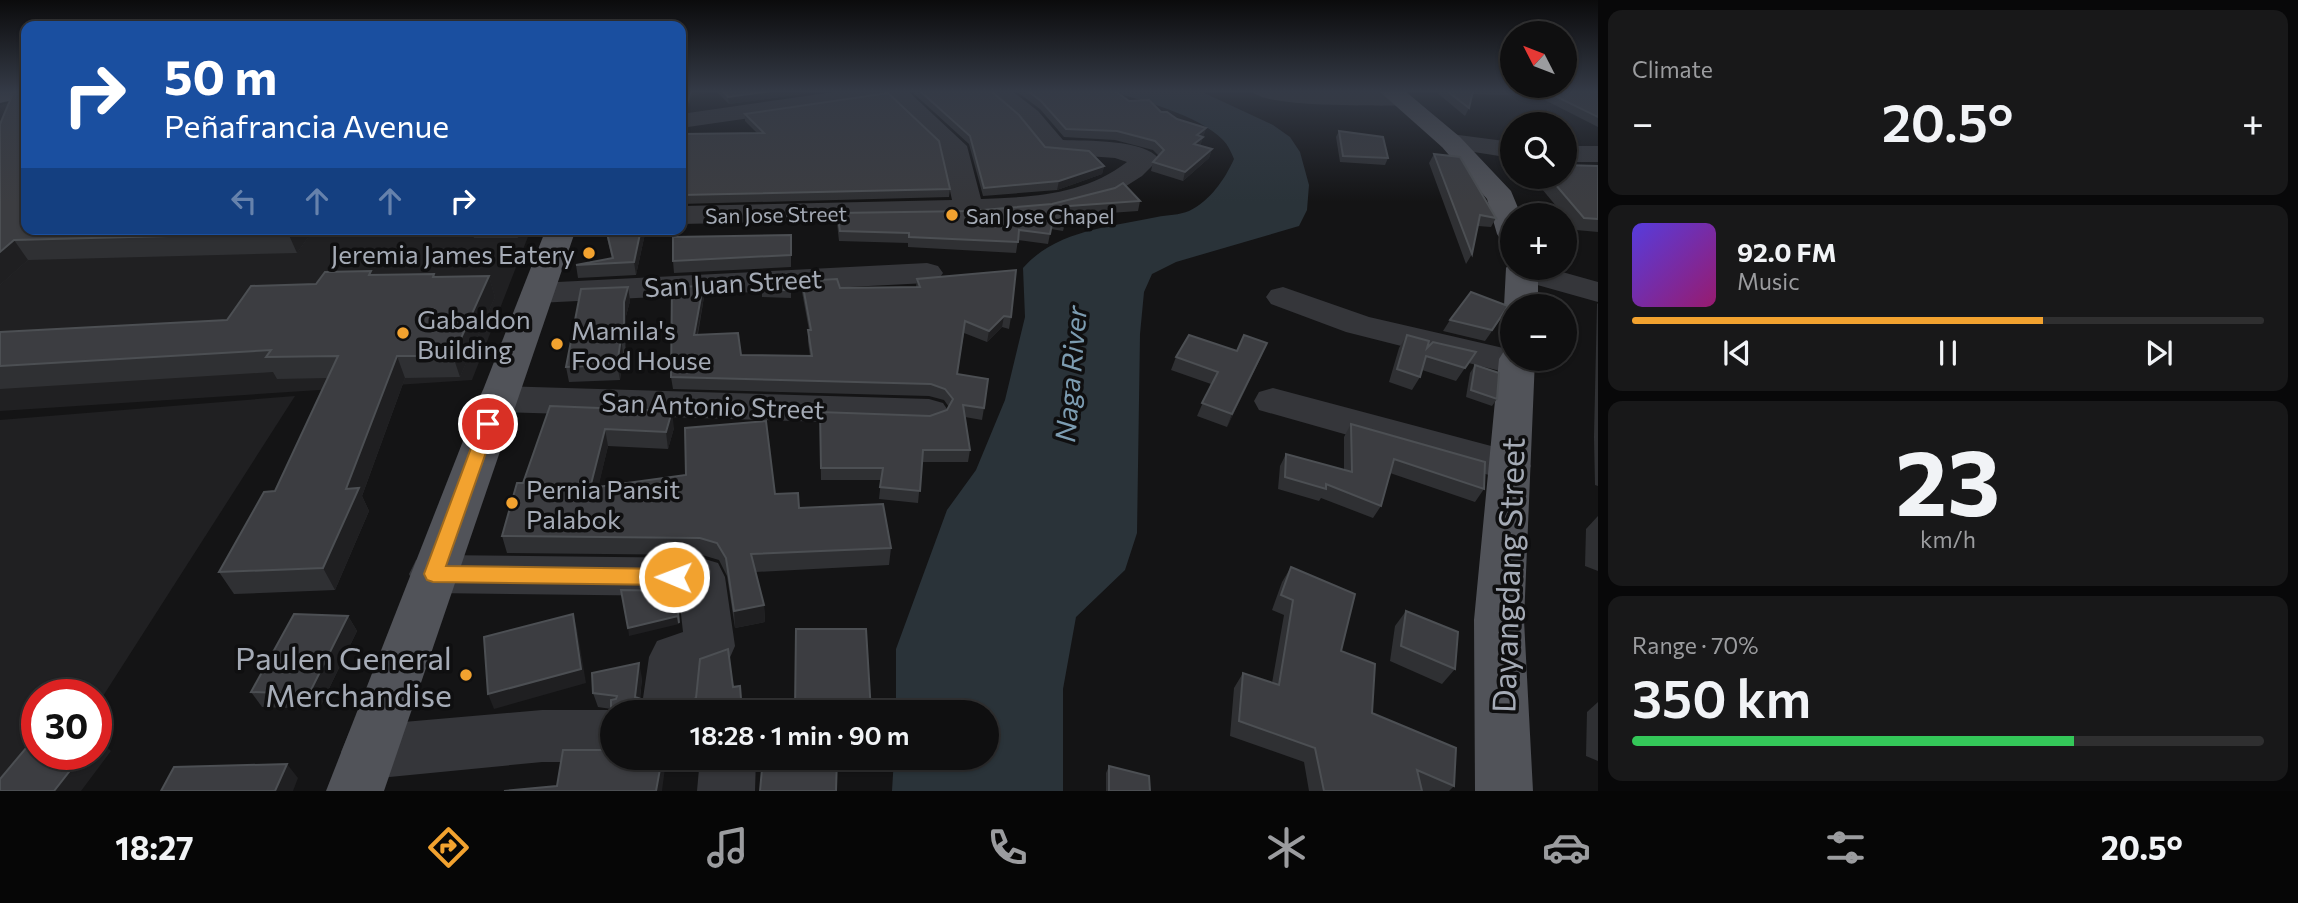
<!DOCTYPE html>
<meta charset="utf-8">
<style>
:root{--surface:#0f0f10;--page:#181819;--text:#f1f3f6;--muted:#9b9c9f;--line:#2f2f30;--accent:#f2a22f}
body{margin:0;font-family:Commissioner,sans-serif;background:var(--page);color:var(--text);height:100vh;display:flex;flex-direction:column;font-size:26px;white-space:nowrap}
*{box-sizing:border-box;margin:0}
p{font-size:23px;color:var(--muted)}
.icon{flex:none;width:38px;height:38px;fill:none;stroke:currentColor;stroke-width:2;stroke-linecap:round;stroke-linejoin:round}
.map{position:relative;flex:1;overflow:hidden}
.sheet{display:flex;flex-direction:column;gap:10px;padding:10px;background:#080809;width:700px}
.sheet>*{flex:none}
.banner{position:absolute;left:21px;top:21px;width:665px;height:214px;border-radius:14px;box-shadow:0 2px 5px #0004,0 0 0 2px var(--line);background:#1a4fa0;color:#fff;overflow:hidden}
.needle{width:46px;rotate:312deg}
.tools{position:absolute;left:1500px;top:21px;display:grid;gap:14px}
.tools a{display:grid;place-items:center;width:77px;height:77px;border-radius:50%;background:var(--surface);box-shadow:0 2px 5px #0004,0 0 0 2px var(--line);font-size:35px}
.speed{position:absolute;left:21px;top:679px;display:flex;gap:14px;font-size:35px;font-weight:700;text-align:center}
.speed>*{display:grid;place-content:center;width:91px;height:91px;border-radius:50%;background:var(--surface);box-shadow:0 2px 5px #0004,0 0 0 2px var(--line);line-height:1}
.speed .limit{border:10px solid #d22;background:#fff;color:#111}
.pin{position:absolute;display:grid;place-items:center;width:60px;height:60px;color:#fff;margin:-30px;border:4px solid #fff;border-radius:50%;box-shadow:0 2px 7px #0007}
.me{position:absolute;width:77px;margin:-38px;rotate:271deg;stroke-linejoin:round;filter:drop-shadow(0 0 5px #0008)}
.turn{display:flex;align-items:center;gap:24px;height:147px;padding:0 28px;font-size:32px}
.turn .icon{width:91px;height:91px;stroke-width:2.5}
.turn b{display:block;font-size:49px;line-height:60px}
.lanes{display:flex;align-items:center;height:66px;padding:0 28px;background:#0003;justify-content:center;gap:35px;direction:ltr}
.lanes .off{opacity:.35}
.big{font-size:52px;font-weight:600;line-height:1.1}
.sheet .tile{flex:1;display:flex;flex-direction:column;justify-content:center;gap:10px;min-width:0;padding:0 24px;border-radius:14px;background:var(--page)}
.sheet .dial{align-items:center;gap:0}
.dial b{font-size:91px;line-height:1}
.song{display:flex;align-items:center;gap:21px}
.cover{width:84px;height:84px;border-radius:10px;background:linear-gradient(135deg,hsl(250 70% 55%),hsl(320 70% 35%))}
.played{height:7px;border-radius:4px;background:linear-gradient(90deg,var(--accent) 65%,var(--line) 65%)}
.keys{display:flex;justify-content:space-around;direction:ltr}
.heat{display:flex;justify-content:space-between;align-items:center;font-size:38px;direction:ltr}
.charge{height:10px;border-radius:5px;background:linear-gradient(90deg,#34c759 70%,var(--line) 0)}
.trip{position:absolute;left:600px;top:700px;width:399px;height:70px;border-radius:35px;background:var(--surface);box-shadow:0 2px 5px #0004,0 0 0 2px var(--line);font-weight:600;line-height:70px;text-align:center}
.dock{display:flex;height:112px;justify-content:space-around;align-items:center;background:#060606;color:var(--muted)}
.dock .icon{width:49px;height:49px}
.dock .selected{color:var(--accent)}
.dock b{font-size:32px;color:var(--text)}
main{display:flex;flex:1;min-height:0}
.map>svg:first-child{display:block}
.built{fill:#202022}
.water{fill:#2a3339}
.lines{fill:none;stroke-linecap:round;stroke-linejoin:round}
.minor{fill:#35363a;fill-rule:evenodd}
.major{fill:#515359;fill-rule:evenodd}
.wall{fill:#2f3033}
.shaded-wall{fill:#1f1f21}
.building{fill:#3c3d41;stroke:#4c4f53;stroke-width:2}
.route{fill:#f2a22f;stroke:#9d691f;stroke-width:2}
.poi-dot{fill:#f2a22f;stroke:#0f0f10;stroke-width:2.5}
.labels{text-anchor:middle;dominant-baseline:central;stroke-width:7;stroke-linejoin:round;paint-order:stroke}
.far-street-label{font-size:21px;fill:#a5abb6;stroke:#0f0f10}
.far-poi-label{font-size:21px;fill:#a5abb6;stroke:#0f0f10;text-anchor:start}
.poi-label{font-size:26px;fill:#a5abb6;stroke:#0f0f10;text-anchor:start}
.street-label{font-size:26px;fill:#a5abb6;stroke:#0f0f10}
.water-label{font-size:28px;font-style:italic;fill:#7c9cb1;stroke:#0f0f10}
.near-street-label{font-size:32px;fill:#a5abb6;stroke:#0f0f10}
.near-poi-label{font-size:32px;fill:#a5abb6;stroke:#0f0f10;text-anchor:end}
</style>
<main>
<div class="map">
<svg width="1598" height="791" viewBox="0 0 1598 791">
<rect width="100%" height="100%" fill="#141415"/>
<g class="built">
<polygon points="19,101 26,229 531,229 472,380 0,411 0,105"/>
<polygon points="295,396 96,707 96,695 37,695 37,754 0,791 0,420"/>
</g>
<path class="water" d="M1108 91H1200L1273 125 1290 137 1300 152 1309 185 1307 210 1299 226 1176 262 1152 274 1144 292 1140 334 1137 533 1125 570 1076 617 1063 689V791H892L894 758H987V712H896V649L947 510 976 470 1005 400 1025 317 1023 268C1056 230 1111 227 1157 217 1167 215 1180 215 1189 211 1210 201 1225 179 1234 159 1231 152 1228 145 1223 140 1200 116 1140 99 1108 91Z"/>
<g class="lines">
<g class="minor">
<path d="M841 91H908L967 146 981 199C1033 197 1084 195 1127 162L1115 158 1046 153 1020 121 985 91H1012L1038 111 1063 140C1086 141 1145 139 1159 159L1142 176 1112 195 1050 211 969 218 681 224V206L952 200 941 148 888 98 681 128V114Z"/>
<path d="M1252 91 1400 92 1408 94 1412 99 1408 104 1400 106C1375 105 1264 108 1252 91Z"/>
<polygon points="1451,134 1512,142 1512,158 1442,147 1438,142 1442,137"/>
<rect x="1564" y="146" width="34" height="16"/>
<polygon points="927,263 938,266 943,273 938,280 927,283 538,303 526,300 521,293 526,286 538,283"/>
<polygon points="1512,264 1512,268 1548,268 1598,282 1598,302 1512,278 1507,271"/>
<polygon points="1283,287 1369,317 1512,350 1512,359 1532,359 1534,363 1529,371 1516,375 1346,332 1271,304 1266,297 1271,290"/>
<polygon points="497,386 929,399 943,403 949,412 943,421 929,425 497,412 483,408 478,399 483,390"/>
<polygon points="1273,388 1525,455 1531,466 1525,477 1510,481 1259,410 1254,401 1259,392"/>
<polygon points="433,555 701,558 718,563 725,577 735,646 728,662 699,672 695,712 641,712 649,657 657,641 683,632 679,596 433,593 416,588 409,574 416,560"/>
<polygon points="542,710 612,710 618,712 612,712 612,758 623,758 612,762 542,762 369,779 349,771 341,752 349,733 369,725"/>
<polygon points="700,758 756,758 755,791 697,791"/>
</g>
<g class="major">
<polygon points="0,91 26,91 26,97 0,103"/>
<polygon points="1379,91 1405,91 1460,137 1511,191 1521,215 1512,215 1512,243 1501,240 1497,234 1487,199 1442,147"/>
<polygon points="546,229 576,229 384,791 326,791"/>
<polygon points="1511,261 1512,268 1538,268 1538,306 1512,306 1512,314 1504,306 1506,268"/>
<polygon points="1512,349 1512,359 1535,359 1524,620 1533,791 1475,791 1474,620 1499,359 1504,351"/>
</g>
</g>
<g class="wall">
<polygon points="681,91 823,91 729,104 717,92 692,95 687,110"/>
<polygon points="911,91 991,91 1045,147 1104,166 1102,174 1057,190 983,196 969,144"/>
<polygon points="1016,91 1115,91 1129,101 1177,119 1206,128 1200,146 1212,149 1209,158 1183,181 1151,171 1153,162 1159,156 1153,150 1115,140 1064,137 1040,109"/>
<polygon points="1435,91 1598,91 1598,127 1537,96 1472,94 1469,108 1465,116"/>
<polygon points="745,114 950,189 949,197 681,204 681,134 757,133 745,121"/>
<polygon points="0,124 26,229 314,229 297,253 28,260 0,285"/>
<polygon points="1339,131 1388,158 1385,165 1340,162 1336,137"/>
<polygon points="1434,154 1496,218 1491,227 1478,226 1472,254 1466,264 1429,163"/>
<polygon points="1598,166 1598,232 1576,230 1532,177 1564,177"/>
<polygon points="1140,201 1138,211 1067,216 1063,231 1051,229 1048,244 1018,240 1016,253 908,247 908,243 839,241 837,223 837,213 971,211"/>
<polygon points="471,229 522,229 518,238 474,238"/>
<polygon points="605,229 646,229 636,275 578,278 576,265 612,259"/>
<polygon points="791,235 791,267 674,273 673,261"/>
<polygon points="434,274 435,277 489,276 495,297 460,377 405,378 362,496 369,511 335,590 234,594 219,572 275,491 328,378 277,379 273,372 0,389 0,332 227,320 316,284 373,275"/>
<polygon points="917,279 1011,317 1009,329 1002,327 987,342 964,333 957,374 984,408 982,420 965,417 970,450 968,462 922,462 918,503 879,499 881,480 821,480 820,424 930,416 947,410 949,407 944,400 929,396 673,389 671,377 703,286 704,297 698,334 741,355 810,356 808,342 808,330 809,330 802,292 802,281 840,288 916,287"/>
<polygon points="791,285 791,298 762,297 762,287"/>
<polygon points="628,287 630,301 626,316 626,353 623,353 620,380 569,382 566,367"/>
<polygon points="1598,303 1598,486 1595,485 1594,437 1597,304"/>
<polygon points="1502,317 1485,341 1443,331 1450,320"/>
<polygon points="1407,335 1427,348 1476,352 1456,381 1422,370 1420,377 1412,390 1389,382 1399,348"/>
<polygon points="1237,351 1262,355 1227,427 1197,416 1211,384 1171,370 1176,357"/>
<polygon points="1475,365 1497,399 1492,406 1466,397 1470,373"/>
<polygon points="550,406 674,428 668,449 608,446 598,487 775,494 799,508 891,548 889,565 755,572 764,605 765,622 735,628 727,576 719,560 702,555 507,553 502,536 523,483"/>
<polygon points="1351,424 1484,489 1475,502 1390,473 1381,506 1373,518 1321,498 1319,501 1278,489 1280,466 1286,454 1344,470 1344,437"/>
<polygon points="1598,516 1598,571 1585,566 1586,529"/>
<polygon points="1291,567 1341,651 1372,713 1454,786 1449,791 1309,791 1304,762 1230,736 1234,688 1243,673 1272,683 1284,615 1272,610 1282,582"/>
<polygon points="1406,611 1455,669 1442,684 1390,661 1395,626"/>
<polygon points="348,616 357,631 319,709 262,707 251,692"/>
<polygon points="642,678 640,699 644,700 647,712 612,712 612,717 611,709 598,707 593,693"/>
<polygon points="1598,702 1598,761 1586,756 1587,712"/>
<polygon points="1109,766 1150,791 1106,791 1106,773"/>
</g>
<g class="shaded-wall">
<polygon points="691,91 717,91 717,92 692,95 687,110 681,113 681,105"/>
<polygon points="771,91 823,91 729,104 728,97"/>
<polygon points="1206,128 1200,146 1194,144 1197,135"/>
<polygon points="1212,149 1209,158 1183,181 1185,172"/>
<polygon points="1104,166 1102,174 1057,190 1059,181"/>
<polygon points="291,229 314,229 297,253 288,233"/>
<polygon points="516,229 522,229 518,238"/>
<polygon points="641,229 646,229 636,275 634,262"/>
<polygon points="14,240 28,260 0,285 0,252"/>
<polygon points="489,276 495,297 460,377 453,356"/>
<polygon points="703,286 704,297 695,346 694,335"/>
<polygon points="628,287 630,301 626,316 626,353 624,338 624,302"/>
<polygon points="1004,316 1002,327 987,342 989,331"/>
<polygon points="621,338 623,353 620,380 617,365"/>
<polygon points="1267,343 1262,355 1227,427 1232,414"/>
<polygon points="397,356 405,378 362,496 369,511 335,590 323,568 346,489"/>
<polygon points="672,411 674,428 668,449 666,432"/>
<polygon points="605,429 608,446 594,506 590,488"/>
<polygon points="764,605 765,622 735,628 734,611"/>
<polygon points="573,614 577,629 586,683 494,709 488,694"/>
<polygon points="348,616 357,631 319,709 309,694"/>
<polygon points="678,616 679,624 629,636 628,628"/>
<polygon points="639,663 642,678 639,705 644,700 647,712 612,712 612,717 611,711 635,697"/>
<polygon points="96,737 111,751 81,791 54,791 83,754 96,754"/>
<polygon points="662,758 666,758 666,760 662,791 656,791"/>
<polygon points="287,764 298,778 293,791 275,791"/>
</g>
<g class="building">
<polygon points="14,91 26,91 26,229 291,229 288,233 14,240 0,252 0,124"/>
<polygon points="681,91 691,91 687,103 681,105"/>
<polygon points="723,91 771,91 728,97"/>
<polygon points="920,91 991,91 1019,115 1045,147 1089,151 1104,166 1059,181 984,188 970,136"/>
<polygon points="1028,91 1115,91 1129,101 1149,100 1161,112 1167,112 1177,119 1206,128 1197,135 1203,137 1194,144 1212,149 1185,172 1153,162 1164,150 1155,141 1117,131 1066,129 1041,101"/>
<polygon points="1447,91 1473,91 1469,108"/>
<polygon points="1545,91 1598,91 1598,117"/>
<polygon points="888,93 939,141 950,189 681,195 681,134 764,133 745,114"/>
<polygon points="1339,131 1383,137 1388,158 1343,156"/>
<polygon points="1434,154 1460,157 1496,218 1480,215 1472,254"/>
<polygon points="1564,165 1598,166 1598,219 1584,218 1549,177 1564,177"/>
<polygon points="1123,183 1140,201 1069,206 1065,221 1053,219 1050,234 1019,230 1018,242 909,237 909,233 840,231 837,213 971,211 1052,204 1115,188"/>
<polygon points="606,229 641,229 634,262 576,265 613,258"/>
<polygon points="791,235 791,255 673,261 673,237"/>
<polygon points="1016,270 1011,317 1004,316 989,331 965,321 957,374 988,379 984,408 963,405 970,450 923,450 920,491 880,487 883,468 821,468 820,412 930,416 947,410 953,399 945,389 931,384 671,377 672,287 703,286 694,335 738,333 741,355 812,356 808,330 811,330 802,281 837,279 840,288 920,287 917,279"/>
<polygon points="371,271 369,275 434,274 433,277 489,276 453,356 397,356 346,489 359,488 323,568 219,572 264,492 275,491 338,356 266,357 271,350 0,366 0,332 227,320 251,286 316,284 325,272"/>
<polygon points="791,285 791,290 761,290 762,287"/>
<polygon points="628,287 624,302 624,338 621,338 617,365 566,367 581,289"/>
<polygon points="1471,292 1508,306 1492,330 1450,320"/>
<polygon points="1189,335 1237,351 1244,335 1267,343 1232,414 1202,403 1218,372 1176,357"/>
<polygon points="1407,335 1429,341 1427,348 1433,342 1476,352 1465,368 1426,356 1420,377 1397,369"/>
<polygon points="1475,365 1499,373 1497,399 1471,390"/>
<polygon points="550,406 672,411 666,432 605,429 590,488 686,475 685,428 766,421 775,494 798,493 799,508 883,504 891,548 751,554 764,605 734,611 726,558 717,543 700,538 502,536 517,483 523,483"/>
<polygon points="1351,424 1485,462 1484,489 1394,459 1381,506 1326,484 1326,489 1285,477 1286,454 1352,472"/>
<polygon points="1291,567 1355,594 1341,651 1375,664 1372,713 1456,748 1454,786 1417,770 1422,791 1324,791 1315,748 1239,721 1243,673 1279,685 1293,600 1281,595"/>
<polygon points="621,590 676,591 679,623 678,616 628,628"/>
<polygon points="1406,611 1458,632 1455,669 1401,646"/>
<polygon points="294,614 348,616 309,694 251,692"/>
<polygon points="573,614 581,669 488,694 484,637"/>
<polygon points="796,629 866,629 871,712 795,712"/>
<polygon points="728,649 733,687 740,686 742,712 693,712 692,700 696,698 700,659"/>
<polygon points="639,663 635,697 644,700 645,704 611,711 611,700 616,699 617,696 593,693 592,673"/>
<polygon points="37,735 37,754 83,754 54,791 0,791 0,779"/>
<polygon points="612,748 612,758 662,758 656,791 504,791 557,786 563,750 608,750"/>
<polygon points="763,758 837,758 836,791 760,791"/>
<polygon points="287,764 275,791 161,791 174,767"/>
<polygon points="1109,766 1149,776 1150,791 1109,791"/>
</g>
<linearGradient id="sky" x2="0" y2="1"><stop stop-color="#0b0b0c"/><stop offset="0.45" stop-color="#343a46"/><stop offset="1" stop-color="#343a46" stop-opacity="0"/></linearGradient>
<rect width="1598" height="202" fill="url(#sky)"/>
<polygon class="route" points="488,419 496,424 446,566 674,569 681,571 684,577 681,583 674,585 433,582 427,580 424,574 480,424"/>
<g class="poi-dot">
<circle cx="952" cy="215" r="7"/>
<circle cx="589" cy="253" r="7"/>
<circle cx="403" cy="333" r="7"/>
<circle cx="557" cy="344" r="7"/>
<circle cx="512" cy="503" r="7"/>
<circle cx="466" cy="675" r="7"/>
</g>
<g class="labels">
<g class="far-street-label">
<text transform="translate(776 214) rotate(-1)">San Jose Street</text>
</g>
<g class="far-poi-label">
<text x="966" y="215">San Jose Chapel</text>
</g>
<g class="poi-label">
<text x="575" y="253" text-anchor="end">Jeremia James Eatery</text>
<text x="417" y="318">Gabaldon<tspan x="417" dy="30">Building</tspan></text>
<text x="571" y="329">Mamila's<tspan x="571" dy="30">Food House</tspan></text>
<text x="526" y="488">Pernia Pansit<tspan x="526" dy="30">Palabok</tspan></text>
</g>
<g class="street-label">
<text transform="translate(733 282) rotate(-3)">San Juan Street</text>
<text transform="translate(713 405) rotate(2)">San Antonio Street</text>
</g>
<g class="water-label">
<text transform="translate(1070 374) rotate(-85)">Naga River</text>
</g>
<g class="near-street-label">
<text transform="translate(1507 575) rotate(-88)">Dayangdang Street</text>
</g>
<g class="near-poi-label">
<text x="452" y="657">Paulen General<tspan x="452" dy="37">Merchandise</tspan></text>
</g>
</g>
</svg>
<div class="tools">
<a><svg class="needle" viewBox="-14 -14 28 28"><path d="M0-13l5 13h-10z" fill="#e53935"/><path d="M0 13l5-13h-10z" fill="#9b9c9f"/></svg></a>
<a><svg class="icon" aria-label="search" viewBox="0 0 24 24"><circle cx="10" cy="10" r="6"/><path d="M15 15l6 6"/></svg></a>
<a>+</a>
<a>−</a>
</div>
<div class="speed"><div class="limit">30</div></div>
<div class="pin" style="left:488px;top:424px;background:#d93025"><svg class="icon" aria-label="arrive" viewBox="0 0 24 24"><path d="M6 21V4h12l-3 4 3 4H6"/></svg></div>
<svg class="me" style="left:674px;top:577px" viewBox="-20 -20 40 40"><circle r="17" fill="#f2a22f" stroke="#fff" stroke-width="3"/><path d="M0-11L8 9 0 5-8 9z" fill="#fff"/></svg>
<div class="trip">18:28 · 1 min · 90 m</div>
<div class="banner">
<div class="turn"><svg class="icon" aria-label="right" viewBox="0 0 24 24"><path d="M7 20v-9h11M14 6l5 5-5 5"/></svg><div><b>50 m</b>Peñafrancia Avenue</div></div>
<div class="lanes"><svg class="icon off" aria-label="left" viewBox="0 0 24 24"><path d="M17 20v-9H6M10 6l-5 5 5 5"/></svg><svg class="icon off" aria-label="ahead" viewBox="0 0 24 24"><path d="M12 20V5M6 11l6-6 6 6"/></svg><svg class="icon off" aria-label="ahead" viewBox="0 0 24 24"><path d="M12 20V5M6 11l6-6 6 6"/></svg><svg class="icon" aria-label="right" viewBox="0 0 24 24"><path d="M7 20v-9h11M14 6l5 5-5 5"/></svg></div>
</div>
</div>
<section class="sheet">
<div class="tile"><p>Climate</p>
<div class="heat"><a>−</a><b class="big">20.5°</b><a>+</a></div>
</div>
<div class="tile">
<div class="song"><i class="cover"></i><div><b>92.0 FM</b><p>Music</p></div></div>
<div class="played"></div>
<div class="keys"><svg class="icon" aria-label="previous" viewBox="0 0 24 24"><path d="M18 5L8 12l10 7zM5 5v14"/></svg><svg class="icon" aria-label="pause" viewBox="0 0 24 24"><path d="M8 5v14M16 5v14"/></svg><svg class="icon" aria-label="next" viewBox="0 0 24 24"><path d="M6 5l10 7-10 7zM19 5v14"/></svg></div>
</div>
<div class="tile dial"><b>23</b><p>km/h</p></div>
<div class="tile"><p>Range · 70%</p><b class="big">350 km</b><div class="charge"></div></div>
</section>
</main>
<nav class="dock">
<b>18:27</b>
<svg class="icon selected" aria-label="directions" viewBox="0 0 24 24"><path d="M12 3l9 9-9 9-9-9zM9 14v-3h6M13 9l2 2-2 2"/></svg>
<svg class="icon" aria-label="music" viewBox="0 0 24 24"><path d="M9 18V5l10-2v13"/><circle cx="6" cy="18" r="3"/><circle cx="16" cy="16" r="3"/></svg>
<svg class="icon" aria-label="phone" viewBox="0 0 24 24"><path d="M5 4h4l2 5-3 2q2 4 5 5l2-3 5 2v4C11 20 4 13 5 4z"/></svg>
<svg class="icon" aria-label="climate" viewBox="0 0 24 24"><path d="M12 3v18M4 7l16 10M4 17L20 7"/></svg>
<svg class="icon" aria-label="car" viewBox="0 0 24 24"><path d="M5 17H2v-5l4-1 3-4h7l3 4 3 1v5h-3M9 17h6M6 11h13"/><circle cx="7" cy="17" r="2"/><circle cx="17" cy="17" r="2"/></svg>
<svg class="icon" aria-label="filters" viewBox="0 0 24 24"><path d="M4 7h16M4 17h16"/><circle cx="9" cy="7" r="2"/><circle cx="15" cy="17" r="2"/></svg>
<b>20.5°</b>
</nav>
